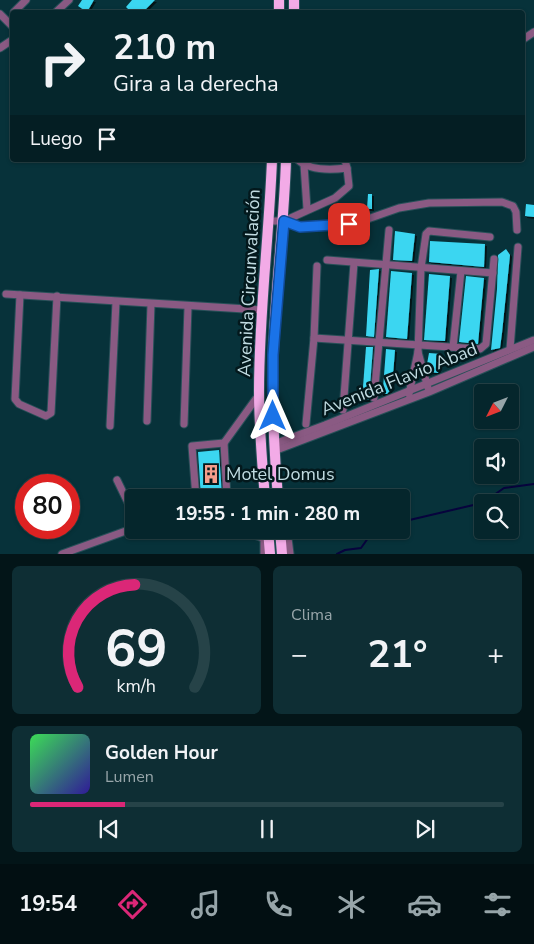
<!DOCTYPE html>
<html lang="es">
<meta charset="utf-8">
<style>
:root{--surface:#05262c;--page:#0e2e34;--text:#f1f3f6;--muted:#97a5a9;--line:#264348;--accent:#db2777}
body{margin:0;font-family:"Nunito Sans",sans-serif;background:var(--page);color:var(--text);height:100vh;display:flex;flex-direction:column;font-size:19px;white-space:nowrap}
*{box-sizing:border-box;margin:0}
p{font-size:16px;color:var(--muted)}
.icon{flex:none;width:28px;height:28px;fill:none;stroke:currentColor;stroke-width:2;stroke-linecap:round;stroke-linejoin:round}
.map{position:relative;height:554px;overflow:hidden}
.details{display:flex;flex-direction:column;gap:12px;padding:12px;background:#031518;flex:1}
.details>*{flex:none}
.hud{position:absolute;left:10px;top:10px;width:515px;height:152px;border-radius:5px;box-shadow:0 1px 4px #0004,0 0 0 1px var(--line);background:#05262c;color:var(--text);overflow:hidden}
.needle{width:32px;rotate:228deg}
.tools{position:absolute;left:474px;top:384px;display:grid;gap:10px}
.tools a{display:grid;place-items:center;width:45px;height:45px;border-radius:5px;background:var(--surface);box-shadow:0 1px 4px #0004,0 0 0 1px var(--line);font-size:25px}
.speed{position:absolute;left:15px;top:474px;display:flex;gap:10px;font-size:25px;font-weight:700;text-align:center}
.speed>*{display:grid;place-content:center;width:65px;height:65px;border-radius:50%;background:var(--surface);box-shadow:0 1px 4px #0004,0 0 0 1px var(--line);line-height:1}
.speed .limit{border:8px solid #d22;background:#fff;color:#111}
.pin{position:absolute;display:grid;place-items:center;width:42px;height:42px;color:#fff;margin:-21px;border-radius:10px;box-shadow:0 2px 8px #0006}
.me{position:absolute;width:55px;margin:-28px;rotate:0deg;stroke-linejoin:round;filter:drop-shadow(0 0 4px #0008)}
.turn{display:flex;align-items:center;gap:18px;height:105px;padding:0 20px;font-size:22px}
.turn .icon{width:65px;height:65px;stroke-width:2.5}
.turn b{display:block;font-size:35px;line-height:42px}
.then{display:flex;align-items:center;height:48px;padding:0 20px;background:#0003;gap:10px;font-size:19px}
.big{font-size:38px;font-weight:700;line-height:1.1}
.details .card{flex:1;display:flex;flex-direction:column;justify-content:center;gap:8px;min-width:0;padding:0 18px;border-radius:8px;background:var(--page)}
.details .dial{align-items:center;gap:0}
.dial svg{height:130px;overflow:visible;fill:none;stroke:var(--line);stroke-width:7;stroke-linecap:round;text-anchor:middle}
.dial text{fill:var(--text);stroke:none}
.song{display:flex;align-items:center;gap:15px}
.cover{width:60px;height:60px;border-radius:8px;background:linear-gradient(135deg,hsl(130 70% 55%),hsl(250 70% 35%))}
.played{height:5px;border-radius:2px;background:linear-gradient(90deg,var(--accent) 20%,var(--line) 20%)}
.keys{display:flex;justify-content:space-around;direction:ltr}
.heat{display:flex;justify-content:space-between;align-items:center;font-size:28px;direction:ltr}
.details .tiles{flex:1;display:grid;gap:12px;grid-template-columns:1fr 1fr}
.card:last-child{grid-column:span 2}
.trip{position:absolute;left:125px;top:489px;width:285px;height:50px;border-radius:5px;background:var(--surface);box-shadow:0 1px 4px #0004,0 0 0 1px var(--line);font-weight:700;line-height:50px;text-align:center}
.tabs{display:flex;height:80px;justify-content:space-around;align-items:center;background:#020f12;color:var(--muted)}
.tabs .icon{width:35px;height:35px}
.tabs .active{color:var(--accent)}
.tabs b{font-size:22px;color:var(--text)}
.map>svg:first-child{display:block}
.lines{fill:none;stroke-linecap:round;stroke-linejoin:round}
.stream{stroke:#07033d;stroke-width:2}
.building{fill:#3ad6f1;filter:url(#shadow)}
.minor-casing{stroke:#285058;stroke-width:9}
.highway-casing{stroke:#285058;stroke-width:12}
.minor{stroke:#8a5a83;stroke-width:7}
.highway{stroke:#f3abe7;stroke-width:10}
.route-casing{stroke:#114b97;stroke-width:12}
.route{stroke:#1a73e8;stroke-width:9}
.labels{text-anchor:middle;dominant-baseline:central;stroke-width:5;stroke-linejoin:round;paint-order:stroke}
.street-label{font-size:18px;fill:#c0dbe1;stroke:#03181c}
.poi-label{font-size:18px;fill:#c0dbe1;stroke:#03181c;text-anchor:start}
</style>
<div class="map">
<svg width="534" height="554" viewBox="0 0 534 554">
<defs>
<filter id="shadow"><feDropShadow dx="2" dy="2" stdDeviation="0" flood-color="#0009"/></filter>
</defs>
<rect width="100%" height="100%" fill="#07323a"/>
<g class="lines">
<g class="stream">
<polyline points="484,502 504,488 534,484"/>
<polyline points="401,522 482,503"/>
<polyline points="337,554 345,550 361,548 371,534 381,530"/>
</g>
</g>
<g class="building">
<polygon points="82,0 94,0 87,12 78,6"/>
<polygon points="132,0 155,0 143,12 131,12 126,7"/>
<polygon points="368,194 372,194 372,209 367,209"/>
<polygon points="526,204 534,205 534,217 525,216"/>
<polygon points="395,231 415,234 412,261 393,260"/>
<polygon points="430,241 485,244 484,267 429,262"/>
<polygon points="506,249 510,255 502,333 500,348 491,350 497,289 498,255"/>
<polygon points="379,269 374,337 366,336 370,270"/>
<polygon points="391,271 412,273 407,339 386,337"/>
<polygon points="429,274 450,276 445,341 424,340"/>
<polygon points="466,276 484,278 478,344 459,342"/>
<polygon points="366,347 373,347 369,400 362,400"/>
<polygon points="386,349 395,350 392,388 387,394 381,394 381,388 383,388"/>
<polygon points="429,353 442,354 438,373 429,372 430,364 427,364"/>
<polygon points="219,450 222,497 201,498 198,452"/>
</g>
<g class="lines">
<g class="minor-casing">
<g id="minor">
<polyline points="14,12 26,0"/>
<polyline points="56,12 69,0"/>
<polyline points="0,14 12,26"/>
<polyline points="522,40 534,32"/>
<polyline points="0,48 12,40"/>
<polyline points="345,160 347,168"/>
<polyline points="304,165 307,209"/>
<polyline points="270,221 284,221 300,227 336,225 362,221 399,208 429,203 502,202 513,206 516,212 517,230"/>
<path d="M284 221 335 198 349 186 347 168C331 170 310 171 298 160"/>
<polyline points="327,260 493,273"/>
<polyline points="6,294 262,310"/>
<polyline points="20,295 15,399 19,404 46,416 51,413 57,296"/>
<polyline points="314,338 480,349 486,344 494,259"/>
<polyline points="453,347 461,271"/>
<polyline points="510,349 518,247"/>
<polyline points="418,352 428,388"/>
<polyline points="409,394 418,352 421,268 426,234 429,231 490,237"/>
<polyline points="374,398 389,230"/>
<polyline points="343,410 354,263"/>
<polyline points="147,421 151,304"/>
<polyline points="184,424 188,307"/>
<polyline points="306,424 314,338 317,266"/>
<polyline points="110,426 116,302"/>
<polyline points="274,444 325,425 534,340"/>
<polyline points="274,451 429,392 534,347"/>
<polyline points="117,480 134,515"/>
<polyline points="196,498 192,446 224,443"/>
<polyline points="227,498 224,443 258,396"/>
<polyline points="239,530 263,538"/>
<polyline points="287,530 290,554"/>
<polyline points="264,533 264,554"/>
<polyline points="62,554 134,528"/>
</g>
</g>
<g class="highway-casing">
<g id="highway">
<polyline points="279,12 279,0"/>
<polyline points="294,12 294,0"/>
<path d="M265 498C262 462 259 427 259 391 259 314 269 237 272 160"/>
<path d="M278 498C274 451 272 404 273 357 275 291 284 226 286 160"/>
<polyline points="268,530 270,554"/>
<polyline points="280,530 282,554"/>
</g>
</g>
<use href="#minor" class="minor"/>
<use href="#highway" class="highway"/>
</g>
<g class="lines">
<g class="route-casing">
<polyline id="route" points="273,416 273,355 284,221 300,227 349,224"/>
</g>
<use href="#route" class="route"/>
</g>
<defs>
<g id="building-bare" transform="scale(1.5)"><path d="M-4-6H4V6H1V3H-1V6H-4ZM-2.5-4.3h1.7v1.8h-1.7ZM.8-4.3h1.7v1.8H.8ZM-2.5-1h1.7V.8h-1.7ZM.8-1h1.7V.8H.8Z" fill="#f49d8b" stroke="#03181c" stroke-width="2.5" paint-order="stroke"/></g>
</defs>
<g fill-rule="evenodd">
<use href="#building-bare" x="211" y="474"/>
</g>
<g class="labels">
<g class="street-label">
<text transform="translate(249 283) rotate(-87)">Avenida Circunvalación</text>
<text transform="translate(399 379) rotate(-22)">Avenida Flavio Abad</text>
</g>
<g class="poi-label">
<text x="226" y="474">Motel Domus</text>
</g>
</g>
</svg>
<div class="tools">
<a><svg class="needle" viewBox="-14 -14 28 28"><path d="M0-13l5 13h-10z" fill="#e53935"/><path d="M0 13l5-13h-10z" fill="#97a5a9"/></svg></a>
<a><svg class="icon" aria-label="sound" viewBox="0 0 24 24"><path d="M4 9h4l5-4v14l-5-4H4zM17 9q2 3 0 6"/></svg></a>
<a><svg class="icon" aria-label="search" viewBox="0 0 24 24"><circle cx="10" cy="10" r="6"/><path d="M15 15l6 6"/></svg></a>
</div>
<div class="speed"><div class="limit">80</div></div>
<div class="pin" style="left:349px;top:224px;background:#d93025"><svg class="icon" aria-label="arrive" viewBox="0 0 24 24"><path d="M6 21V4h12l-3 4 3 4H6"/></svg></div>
<svg class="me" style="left:273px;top:416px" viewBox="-20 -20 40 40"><path d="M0-17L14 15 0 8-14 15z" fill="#1a73e8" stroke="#fff" stroke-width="4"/></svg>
<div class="trip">19:55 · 1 min · 280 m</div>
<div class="hud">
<div class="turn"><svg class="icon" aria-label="right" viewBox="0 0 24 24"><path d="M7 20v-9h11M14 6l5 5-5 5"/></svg><div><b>210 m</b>Gira a la derecha</div></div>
<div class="then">Luego<svg class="icon" aria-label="arrive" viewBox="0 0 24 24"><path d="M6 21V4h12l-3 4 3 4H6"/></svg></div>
</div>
</div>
<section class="details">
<div class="tiles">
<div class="card dial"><svg viewBox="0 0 100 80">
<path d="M14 69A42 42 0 1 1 86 69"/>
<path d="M14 69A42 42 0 0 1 49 6" stroke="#db2777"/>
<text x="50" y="56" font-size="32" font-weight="700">69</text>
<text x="50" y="72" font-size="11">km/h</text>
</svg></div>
<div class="card"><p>Clima</p>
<div class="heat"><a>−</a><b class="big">21°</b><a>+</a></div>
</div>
<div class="card">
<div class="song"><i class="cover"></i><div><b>Golden Hour</b><p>Lumen</p></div></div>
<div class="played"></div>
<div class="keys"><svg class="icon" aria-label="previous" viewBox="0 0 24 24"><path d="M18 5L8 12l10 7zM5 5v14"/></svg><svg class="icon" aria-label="pause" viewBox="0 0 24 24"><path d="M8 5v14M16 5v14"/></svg><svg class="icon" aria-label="next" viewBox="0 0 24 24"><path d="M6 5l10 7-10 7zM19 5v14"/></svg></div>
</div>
</div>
</section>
<nav class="tabs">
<b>19:54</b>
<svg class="icon active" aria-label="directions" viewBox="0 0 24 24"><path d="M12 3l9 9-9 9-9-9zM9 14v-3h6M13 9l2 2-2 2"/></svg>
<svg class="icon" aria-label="music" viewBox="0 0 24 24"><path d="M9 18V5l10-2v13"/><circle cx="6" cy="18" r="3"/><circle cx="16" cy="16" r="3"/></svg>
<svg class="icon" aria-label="phone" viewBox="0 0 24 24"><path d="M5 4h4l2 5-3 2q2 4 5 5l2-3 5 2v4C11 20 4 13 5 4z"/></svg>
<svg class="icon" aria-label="climate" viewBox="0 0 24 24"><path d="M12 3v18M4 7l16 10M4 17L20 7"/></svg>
<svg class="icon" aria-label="car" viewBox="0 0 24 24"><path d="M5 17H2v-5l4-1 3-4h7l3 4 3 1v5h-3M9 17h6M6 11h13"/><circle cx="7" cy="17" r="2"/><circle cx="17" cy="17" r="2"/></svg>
<svg class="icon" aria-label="filters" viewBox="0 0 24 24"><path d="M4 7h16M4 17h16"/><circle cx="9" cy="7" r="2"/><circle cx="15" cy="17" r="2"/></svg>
</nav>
